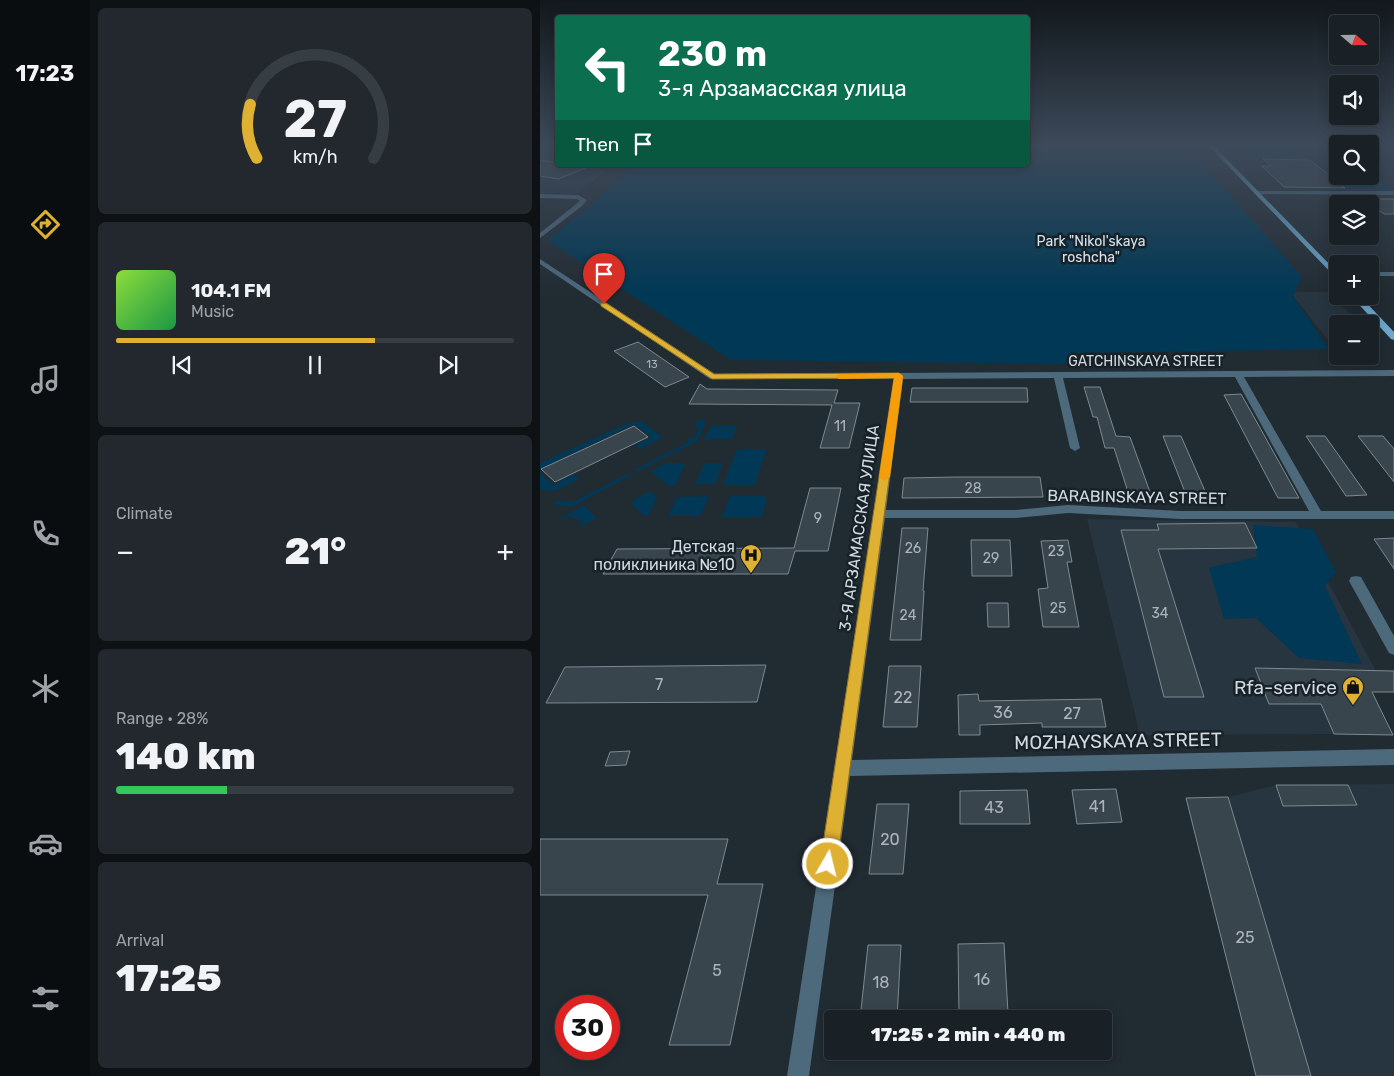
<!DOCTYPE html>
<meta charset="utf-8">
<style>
:root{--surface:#192026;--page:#22282e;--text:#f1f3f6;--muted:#9fa3a7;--line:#373e43;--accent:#deb133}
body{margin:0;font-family:Rubik,sans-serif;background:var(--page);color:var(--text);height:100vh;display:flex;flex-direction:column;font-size:19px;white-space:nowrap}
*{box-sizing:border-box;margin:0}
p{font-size:16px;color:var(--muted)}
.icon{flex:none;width:28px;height:28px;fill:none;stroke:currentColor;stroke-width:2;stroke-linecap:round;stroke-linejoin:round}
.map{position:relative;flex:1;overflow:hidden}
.sheet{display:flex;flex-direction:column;gap:8px;padding:8px;background:#0e1215;width:450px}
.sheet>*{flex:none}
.hud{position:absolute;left:15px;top:15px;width:475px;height:152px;border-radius:5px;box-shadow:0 2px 12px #0003,0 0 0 1px var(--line);background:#0b6e4f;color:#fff;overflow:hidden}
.needle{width:32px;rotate:110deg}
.buttons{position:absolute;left:789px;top:15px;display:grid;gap:10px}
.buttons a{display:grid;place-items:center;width:50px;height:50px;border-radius:5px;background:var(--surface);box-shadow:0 2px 12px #0003,0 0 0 1px var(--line);font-size:25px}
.speed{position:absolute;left:15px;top:995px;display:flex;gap:10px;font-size:25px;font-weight:700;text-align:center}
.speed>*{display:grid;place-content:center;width:65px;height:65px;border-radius:50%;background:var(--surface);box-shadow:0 2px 12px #0003,0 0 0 1px var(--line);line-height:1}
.speed .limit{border:8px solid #d22;background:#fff;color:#111}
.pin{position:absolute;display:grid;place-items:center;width:42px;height:42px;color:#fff;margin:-51px -21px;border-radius:50% 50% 50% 0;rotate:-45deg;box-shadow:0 0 5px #0007}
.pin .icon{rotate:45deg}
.me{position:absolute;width:55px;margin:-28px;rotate:8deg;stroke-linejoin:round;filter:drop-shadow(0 0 4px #0008)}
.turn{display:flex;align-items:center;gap:18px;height:105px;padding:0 20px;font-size:22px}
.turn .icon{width:65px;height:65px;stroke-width:2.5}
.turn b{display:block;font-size:35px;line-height:42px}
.then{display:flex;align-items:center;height:48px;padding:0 20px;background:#0003;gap:10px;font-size:19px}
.big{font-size:38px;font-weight:800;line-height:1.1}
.sheet .widget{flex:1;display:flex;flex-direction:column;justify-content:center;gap:8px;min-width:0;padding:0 18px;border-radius:8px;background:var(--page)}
.sheet .dial{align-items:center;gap:0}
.dial svg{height:130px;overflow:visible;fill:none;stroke:var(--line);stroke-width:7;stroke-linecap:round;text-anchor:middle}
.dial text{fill:var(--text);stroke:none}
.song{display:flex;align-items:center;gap:15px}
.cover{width:60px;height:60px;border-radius:8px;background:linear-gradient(135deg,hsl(90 70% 55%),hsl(140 70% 35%))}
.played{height:5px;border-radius:2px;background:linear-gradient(90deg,var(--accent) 65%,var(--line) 65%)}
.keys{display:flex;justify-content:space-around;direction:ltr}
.heat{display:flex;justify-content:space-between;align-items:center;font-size:28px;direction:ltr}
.charge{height:8px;border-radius:4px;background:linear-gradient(90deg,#34c759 28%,var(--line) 0)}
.trip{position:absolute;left:284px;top:1010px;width:288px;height:50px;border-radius:5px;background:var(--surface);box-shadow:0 2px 12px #0003,0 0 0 1px var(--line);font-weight:800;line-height:50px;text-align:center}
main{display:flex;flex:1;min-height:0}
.tabs{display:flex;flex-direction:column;width:90px;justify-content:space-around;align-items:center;background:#0a0d0f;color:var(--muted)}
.tabs .icon{width:35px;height:35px}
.tabs .on{color:var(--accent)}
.tabs b{font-size:22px;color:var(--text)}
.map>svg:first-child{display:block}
.built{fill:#263540}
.green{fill:#003855}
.building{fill:#39454c;stroke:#7c8991}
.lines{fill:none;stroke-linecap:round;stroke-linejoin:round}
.minor{fill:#4d697c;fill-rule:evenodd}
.major{fill:#6ca8ce;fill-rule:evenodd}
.route{fill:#deb133;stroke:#907321}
.slow{fill:#f59e0b}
.labels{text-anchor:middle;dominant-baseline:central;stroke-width:5;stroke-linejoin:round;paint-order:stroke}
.far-number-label{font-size:11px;fill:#acb5ba}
.far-park-label{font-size:14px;fill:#d3e5f2;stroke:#172128}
.far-street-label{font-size:14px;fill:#d3dadf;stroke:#172128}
.number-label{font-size:14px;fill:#acb5ba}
.street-label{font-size:16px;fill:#d3dadf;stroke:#172128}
.poi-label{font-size:16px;fill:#d3dadf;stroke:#172128;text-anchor:end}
.near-number-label{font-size:16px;fill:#acb5ba}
.near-poi-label{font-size:19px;fill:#d3dadf;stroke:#172128;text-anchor:end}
.near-street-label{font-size:19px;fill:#d3dadf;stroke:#172128}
</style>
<main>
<nav class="tabs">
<b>17:23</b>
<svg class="icon on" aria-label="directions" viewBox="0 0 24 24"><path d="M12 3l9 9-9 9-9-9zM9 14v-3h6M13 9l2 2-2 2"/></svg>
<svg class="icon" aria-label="music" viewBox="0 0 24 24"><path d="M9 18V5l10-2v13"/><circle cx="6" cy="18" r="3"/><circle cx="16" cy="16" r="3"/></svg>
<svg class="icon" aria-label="phone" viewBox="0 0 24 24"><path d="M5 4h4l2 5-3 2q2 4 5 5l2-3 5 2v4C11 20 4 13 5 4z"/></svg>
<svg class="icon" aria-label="climate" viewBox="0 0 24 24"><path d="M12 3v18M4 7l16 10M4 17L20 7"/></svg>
<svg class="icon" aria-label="car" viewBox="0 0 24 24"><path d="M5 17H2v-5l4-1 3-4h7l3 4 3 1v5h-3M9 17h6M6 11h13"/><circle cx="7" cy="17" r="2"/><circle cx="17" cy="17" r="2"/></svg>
<svg class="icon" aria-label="filters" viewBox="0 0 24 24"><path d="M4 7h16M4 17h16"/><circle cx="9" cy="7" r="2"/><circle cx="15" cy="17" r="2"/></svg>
</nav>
<section class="sheet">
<div class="widget dial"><svg viewBox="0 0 100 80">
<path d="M14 69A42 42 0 1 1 86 69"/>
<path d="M14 69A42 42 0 0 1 10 36" stroke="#deb133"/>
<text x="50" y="56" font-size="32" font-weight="700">27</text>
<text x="50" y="72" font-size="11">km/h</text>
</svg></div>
<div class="widget">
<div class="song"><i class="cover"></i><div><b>104.1 FM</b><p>Music</p></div></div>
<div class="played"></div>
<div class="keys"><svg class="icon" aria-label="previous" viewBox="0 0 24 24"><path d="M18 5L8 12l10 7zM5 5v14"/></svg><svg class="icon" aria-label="pause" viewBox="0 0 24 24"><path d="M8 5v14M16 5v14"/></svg><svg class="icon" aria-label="next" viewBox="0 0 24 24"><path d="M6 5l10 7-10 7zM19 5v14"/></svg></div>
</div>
<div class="widget"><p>Climate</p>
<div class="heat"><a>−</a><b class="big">21°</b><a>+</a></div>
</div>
<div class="widget"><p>Range · 28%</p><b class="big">140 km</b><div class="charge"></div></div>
<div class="widget"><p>Arrival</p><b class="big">17:25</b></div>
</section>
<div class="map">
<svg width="854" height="1076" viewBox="0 0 854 1076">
<rect width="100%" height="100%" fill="#212b32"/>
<g class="built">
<polygon points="17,154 18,165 73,165 38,193 0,193 0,155"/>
<polygon points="750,292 790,292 818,324 798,324 797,351"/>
<polygon points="547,519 756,522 836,671 767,670 794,734 600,735"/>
<polygon points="854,784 854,1076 716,1076 646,798 688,797 736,785"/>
</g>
<g class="green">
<polygon points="488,146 647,146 762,277 753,296 789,349 533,353 524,364 191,360 7,240 58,200 62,193 95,165 488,165"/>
<polygon points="693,146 792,146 797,150 797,168 787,161 791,158 777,150 756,148 763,159 721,158 708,161"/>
<polygon points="810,176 830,176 847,186 854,187 854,190 783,190 781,186 822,186"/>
<polygon points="164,418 165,424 157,441 97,472 94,470 147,443 149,438 154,438 159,428 154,427 156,422"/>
<polygon points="101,421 121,436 120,439 100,449 96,445 111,437 94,424 0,469 0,463 88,423"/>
<polygon points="171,426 197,426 192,439 164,440"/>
<polygon points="197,449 227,449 215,485 183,485"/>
<polygon points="126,463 146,463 135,486 129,486 110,471"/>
<polygon points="164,463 183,463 175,484 155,484"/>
<path d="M0 472 13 485 34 474 39 479C28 485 12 495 0 489Z"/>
<polygon points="89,473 91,475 32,507 12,504 16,500 33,502"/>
<polygon points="110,491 117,498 109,515 104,516 90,502"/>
<polygon points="169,496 161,516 128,516 137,497"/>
<polygon points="190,496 223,496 227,499 222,517 182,517"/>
<polygon points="44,505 57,518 40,527 38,526 44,522 28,516 23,520 20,518"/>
<polygon points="713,525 773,529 796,572 785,586 822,664 759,658 716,618 684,619 669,568 717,557"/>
</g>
<g class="building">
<polygon points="723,159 770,160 805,188 744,187 722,166 731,166"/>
<polygon points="0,160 18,163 18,165 48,167 18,179 0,176"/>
<polygon points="824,199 854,199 854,214 844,214"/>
<polygon points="98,342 149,377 125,387 74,351"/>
<polygon points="160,384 167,389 298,390 294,403 320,403 309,448 280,448 292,405 149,404"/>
<polygon points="544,387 560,387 576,436 590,437 610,492 588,492 574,448 565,448 557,417 553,417"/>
<polygon points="372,388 487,388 488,402 370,402"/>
<polygon points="701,394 719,426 759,498 738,498 684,395"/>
<polygon points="94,426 108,437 15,482 1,469"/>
<polygon points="623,436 641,436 665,491 645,492"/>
<polygon points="766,436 785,436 827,495 806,496"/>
<polygon points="818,436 843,436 854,449 854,482"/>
<polygon points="418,477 500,477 503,497 362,498 364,478"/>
<polygon points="270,488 301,488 288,551 255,551 248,574 63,574 77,549 254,548"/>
<polygon points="705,523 717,548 618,549 664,697 624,697 581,530 619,530 617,524"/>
<polygon points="362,528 388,528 383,591 384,591 381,640 350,640"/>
<polygon points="854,538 854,569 834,539"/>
<polygon points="431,540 470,540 472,576 432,576"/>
<polygon points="528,540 532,562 527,562 539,627 503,627 498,589 508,588 501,541"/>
<polygon points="447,603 468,603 469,627 448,627"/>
<polygon points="226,665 217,702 6,703 25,667"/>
<polygon points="349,666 381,666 377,727 343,727"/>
<polygon points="715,668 854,671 854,692 832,692 853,735 794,734 781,704 729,704"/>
<polygon points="438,694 439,701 561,699 566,727 502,727 502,723 440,725 440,735 419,735 418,695"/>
<polygon points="90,751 86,765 65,766 70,752"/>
<polygon points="736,785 808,785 817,805 743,806"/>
<polygon points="576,789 582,822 537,824 532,790"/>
<polygon points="487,790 490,824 420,824 420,791"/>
<polygon points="688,797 771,1076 716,1076 646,798"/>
<polygon points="337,804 369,804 363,874 329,874"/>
<polygon points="0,839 188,839 177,884 223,884 190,1045 129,1045 168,895 0,895"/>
<polygon points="464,943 468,1013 419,1015 418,944"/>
<polygon points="328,945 361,945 357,1019 320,1019"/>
</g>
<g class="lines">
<g class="minor">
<polygon points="851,146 854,146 854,148"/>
<polygon points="716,191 854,191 854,195 714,194"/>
<polygon points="0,194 38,195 47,200 42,206 0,238 0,233 40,201 37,199 0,198"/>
<path d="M0 259 175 374 854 370V376L704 377 781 511H854V519H641L528 513 475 518H345L312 760 854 749V765L310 776 269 1076H247L354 379H170L0 264ZM695 377 769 511H641L528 505 475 510H346L363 379 514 378 530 448 535 451 540 448 523 378Z"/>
<rect x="830" y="272" width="24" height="4"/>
<polygon points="816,576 821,577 854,636 854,655 849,653 809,581 811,577"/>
</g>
<g class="major">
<polygon points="669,146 674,146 798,273 798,280"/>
<polygon points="811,296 820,296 854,332 854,340 851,339"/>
</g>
</g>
<linearGradient id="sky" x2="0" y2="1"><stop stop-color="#12181c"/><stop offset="0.49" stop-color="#3d4a5a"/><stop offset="1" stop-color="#3d4a5a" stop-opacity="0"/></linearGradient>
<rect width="854" height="297" fill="url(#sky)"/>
<polygon class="route" points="61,303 66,303 174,374 359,373 363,376 297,864 294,870 288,873 282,870 280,864 354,378 172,379 61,306"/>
<polygon class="slow" points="359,373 363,376 350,477 344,481 339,477 354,378 299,379 295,376 299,374"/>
<defs>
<g id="hospital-pin" transform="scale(1.125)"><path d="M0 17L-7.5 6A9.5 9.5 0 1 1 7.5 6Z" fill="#deb133" stroke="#172128"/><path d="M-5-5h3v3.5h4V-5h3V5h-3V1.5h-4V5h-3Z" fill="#111"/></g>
<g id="shop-pin" transform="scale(1.125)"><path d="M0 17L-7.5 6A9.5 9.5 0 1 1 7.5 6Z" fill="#deb133" stroke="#172128"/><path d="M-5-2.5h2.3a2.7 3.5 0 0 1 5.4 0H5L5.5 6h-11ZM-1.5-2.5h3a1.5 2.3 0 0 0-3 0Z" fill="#111"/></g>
</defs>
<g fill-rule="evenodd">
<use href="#hospital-pin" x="211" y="555"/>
<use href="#shop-pin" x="813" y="687"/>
</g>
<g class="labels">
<g class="far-number-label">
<text x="112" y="364">13</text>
</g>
<g class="far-park-label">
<text x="551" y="241">Park "Nikol'skaya<tspan x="551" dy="16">roshcha"</tspan></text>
</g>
<g class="far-street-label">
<text x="606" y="361">GATCHINSKAYA STREET</text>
</g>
<g class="number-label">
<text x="300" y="426">11</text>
<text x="433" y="488">28</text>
<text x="278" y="518">9</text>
<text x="373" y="548">26</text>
<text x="516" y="551">23</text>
<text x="451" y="558">29</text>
<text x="518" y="608">25</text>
<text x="620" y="613">34</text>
<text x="368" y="615">24</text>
</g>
<g class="street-label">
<text transform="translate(597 497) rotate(1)">BARABINSKAYA STREET</text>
<text transform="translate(319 528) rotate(-82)">3-Я АРЗАМАССКАЯ УЛИЦА</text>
</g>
<g class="poi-label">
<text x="195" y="546">Детская<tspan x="195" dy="18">поликлиника №10</tspan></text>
</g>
<g class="near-number-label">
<text x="119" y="684">7</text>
<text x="363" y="697">22</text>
<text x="463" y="712">36</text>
<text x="532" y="713">27</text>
<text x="557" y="806">41</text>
<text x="454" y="807">43</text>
<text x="350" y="839">20</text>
<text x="705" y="937">25</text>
<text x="177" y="970">5</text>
<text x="442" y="979">16</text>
<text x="341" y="982">18</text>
</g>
<g class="near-poi-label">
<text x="797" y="687">Rfa-service</text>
</g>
<g class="near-street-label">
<text transform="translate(578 741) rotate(-1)">MOZHAYSKAYA STREET</text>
</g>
</g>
</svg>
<div class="buttons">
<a><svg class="needle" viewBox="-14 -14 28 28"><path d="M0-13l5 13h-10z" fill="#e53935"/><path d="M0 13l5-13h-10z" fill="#9fa3a7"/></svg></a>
<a><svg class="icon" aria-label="sound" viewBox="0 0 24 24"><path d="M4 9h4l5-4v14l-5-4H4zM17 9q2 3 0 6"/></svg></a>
<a><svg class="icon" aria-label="search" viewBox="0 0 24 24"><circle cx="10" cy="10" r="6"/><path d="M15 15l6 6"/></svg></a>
<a><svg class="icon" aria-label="layers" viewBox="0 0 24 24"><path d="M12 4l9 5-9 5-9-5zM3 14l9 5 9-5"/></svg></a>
<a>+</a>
<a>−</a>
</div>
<div class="speed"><div class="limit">30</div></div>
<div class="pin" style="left:64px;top:304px;background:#d93025"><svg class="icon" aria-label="arrive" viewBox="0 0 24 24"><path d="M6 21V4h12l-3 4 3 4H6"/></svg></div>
<svg class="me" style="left:288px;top:864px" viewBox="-20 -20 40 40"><circle r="17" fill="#deb133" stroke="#fff" stroke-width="3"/><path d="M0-11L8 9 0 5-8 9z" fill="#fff"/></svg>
<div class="trip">17:25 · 2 min · 440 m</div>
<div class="hud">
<div class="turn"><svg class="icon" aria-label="left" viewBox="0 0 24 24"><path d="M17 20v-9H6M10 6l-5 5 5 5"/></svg><div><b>230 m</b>3-я Арзамасская улица</div></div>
<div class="then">Then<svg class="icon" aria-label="arrive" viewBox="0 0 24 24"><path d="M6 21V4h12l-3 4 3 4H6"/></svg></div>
</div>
</div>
</main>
